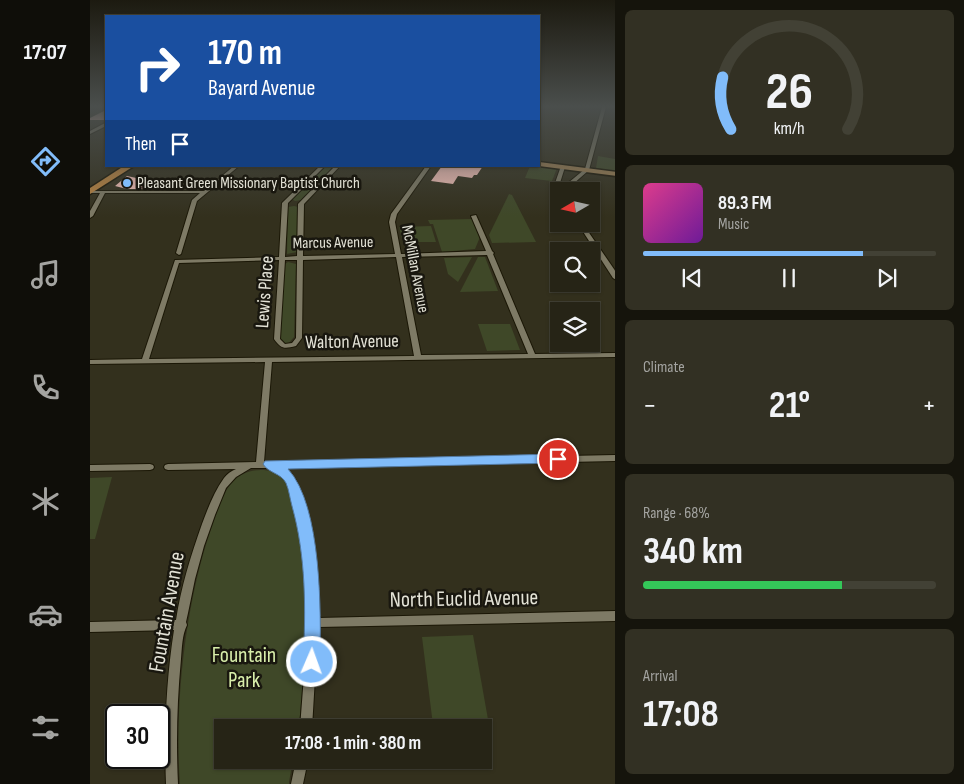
<!DOCTYPE html>
<meta charset="utf-8">
<style>
:root{--surface:#262416;--page:#323023;--text:#f1f3f6;--muted:#a4a4a1;--line:#424135;--accent:#81bcfa}
body{margin:0;font-family:"Sofia Sans Condensed",sans-serif;background:var(--page);color:var(--text);height:100vh;display:flex;flex-direction:column;font-size:19px;white-space:nowrap}
*{box-sizing:border-box;margin:0}
p{font-size:16px;color:var(--muted)}
.icon{flex:none;width:28px;height:28px;fill:none;stroke:currentColor;stroke-width:2;stroke-linecap:round;stroke-linejoin:round}
.map{position:relative;flex:1;overflow:hidden}
.sheet{display:flex;flex-direction:column;gap:10px;padding:10px;background:#15140c;width:349px}
.sheet>*{flex:none}
.guide{position:absolute;left:15px;top:15px;width:435px;height:152px;border-radius:0px;box-shadow:0 1px 4px #0004,0 0 0 1px var(--line);background:#1a4fa0;color:#fff;overflow:hidden}
.needle{width:32px;rotate:261deg}
.fabs{position:absolute;left:460px;top:182px;display:grid;gap:10px}
.fabs a{display:grid;place-items:center;width:50px;height:50px;border-radius:0px;background:var(--surface);box-shadow:0 1px 4px #0004,0 0 0 1px var(--line);font-size:25px}
.speed{position:absolute;left:15px;top:704px;display:flex;gap:10px;font-size:25px;font-weight:700;text-align:center}
.speed>*{display:grid;place-content:center;width:65px;height:65px;border-radius:50%;background:var(--surface);box-shadow:0 1px 4px #0004,0 0 0 1px var(--line);line-height:1}
.speed .limit{border:2px solid #111;border-radius:8px;background:#fff;color:#111}
.pin{position:absolute;display:grid;place-items:center;width:42px;height:42px;color:#fff;margin:-21px;border:2px solid #fff;border-radius:50%;box-shadow:0 1px 5px #0007}
.me{position:absolute;width:55px;margin:-28px;rotate:2deg;stroke-linejoin:round;filter:drop-shadow(0 0 4px #0008)}
.turn{display:flex;align-items:center;gap:18px;height:105px;padding:0 20px;font-size:22px}
.turn .icon{width:65px;height:65px;stroke-width:2.5}
.turn b{display:block;font-size:35px;line-height:42px}
.then{display:flex;align-items:center;height:48px;padding:0 20px;background:#0003;gap:10px;font-size:19px}
.big{font-size:38px;font-weight:700;line-height:1.1}
.sheet .widget{flex:1;display:flex;flex-direction:column;justify-content:center;gap:8px;min-width:0;padding:0 18px;border-radius:8px;background:var(--page)}
.sheet .dial{align-items:center;gap:0}
.dial svg{height:130px;overflow:visible;fill:none;stroke:var(--line);stroke-width:7;stroke-linecap:round;text-anchor:middle}
.dial text{fill:var(--text);stroke:none}
.song{display:flex;align-items:center;gap:15px}
.cover{width:60px;height:60px;border-radius:8px;background:linear-gradient(135deg,hsl(330 70% 55%),hsl(280 70% 35%))}
.played{height:5px;border-radius:2px;background:linear-gradient(90deg,var(--accent) 75%,var(--line) 75%)}
.keys{display:flex;justify-content:space-around;direction:ltr}
.heat{display:flex;justify-content:space-between;align-items:center;font-size:28px;direction:ltr}
.charge{height:8px;border-radius:4px;background:linear-gradient(90deg,#34c759 68%,var(--line) 0)}
.trip{position:absolute;left:124px;top:719px;width:278px;height:50px;border-radius:0px;background:var(--surface);box-shadow:0 1px 4px #0004,0 0 0 1px var(--line);font-weight:700;line-height:50px;text-align:center}
main{display:flex;flex:1;min-height:0}
.dock{display:flex;flex-direction:column;width:90px;justify-content:space-around;align-items:center;background:#0f0e09;color:var(--muted)}
.dock .icon{width:35px;height:35px}
.dock .active{color:var(--accent)}
.dock b{font-size:22px;color:var(--text)}
.map>svg:first-child{display:block}
.green{fill:#3f4828}
.building{fill:#f6c2b9}
.lines{fill:none;stroke-linecap:round;stroke-linejoin:round}
.street-casing{stroke:#1b1706;stroke-width:2}
.secondary-casing{stroke:#1b1706;stroke-width:3}
.primary-casing{stroke:#1b1706;stroke-width:3}
.street{fill:#7e7a65;fill-rule:evenodd}
.secondary{fill:#9c7f53;fill-rule:evenodd}
.primary{fill:#bb8541;fill-rule:evenodd}
.route{fill:#81bcfa;stroke:#547aa2}
.poi-dot{fill:#81bcfa;stroke:#19170f;stroke-width:2}
.labels{text-anchor:middle;dominant-baseline:central;stroke-width:5;stroke-linejoin:round;paint-order:stroke}
.far-poi-label{font-size:16px;fill:#e3e2d6;stroke:#19170f;text-anchor:start}
.far-street-label{font-size:16px;fill:#e3e2d6;stroke:#19170f}
.street-label{font-size:19px;fill:#e3e2d6;stroke:#19170f}
.near-street-label{font-size:22px;fill:#e3e2d6;stroke:#19170f}
.near-park-label{font-size:22px;fill:#d8eeaa;stroke:#19170f}
</style>
<main>
<nav class="dock">
<b>17:07</b>
<svg class="icon active" aria-label="directions" viewBox="0 0 24 24"><path d="M12 3l9 9-9 9-9-9zM9 14v-3h6M13 9l2 2-2 2"/></svg>
<svg class="icon" aria-label="music" viewBox="0 0 24 24"><path d="M9 18V5l10-2v13"/><circle cx="6" cy="18" r="3"/><circle cx="16" cy="16" r="3"/></svg>
<svg class="icon" aria-label="phone" viewBox="0 0 24 24"><path d="M5 4h4l2 5-3 2q2 4 5 5l2-3 5 2v4C11 20 4 13 5 4z"/></svg>
<svg class="icon" aria-label="climate" viewBox="0 0 24 24"><path d="M12 3v18M4 7l16 10M4 17L20 7"/></svg>
<svg class="icon" aria-label="car" viewBox="0 0 24 24"><path d="M5 17H2v-5l4-1 3-4h7l3 4 3 1v5h-3M9 17h6M6 11h13"/><circle cx="7" cy="17" r="2"/><circle cx="17" cy="17" r="2"/></svg>
<svg class="icon" aria-label="filters" viewBox="0 0 24 24"><path d="M4 7h16M4 17h16"/><circle cx="9" cy="7" r="2"/><circle cx="15" cy="17" r="2"/></svg>
</nav>
<div class="map">
<svg width="526" height="784" viewBox="0 0 526 784">
<rect width="100%" height="100%" fill="#33301d"/>
<g class="green">
<polygon points="508,156 525,159 525,171 506,168"/>
<polygon points="236,166 246,166 212,200 205,201 202,199"/>
<polygon points="440,166 467,168 462,181 435,178"/>
<polygon points="419,194 422,195 446,242 402,243 399,235"/>
<polygon points="204,206 208,207 207,252 197,254 198,207"/>
<polygon points="383,219 390,237 385,249 352,252 343,224 340,224 338,220"/>
<polygon points="341,226 346,242 313,242 309,227"/>
<polygon points="382,257 368,282 358,274 354,258"/>
<polygon points="388,257 395,257 408,291 370,292"/>
<polygon points="198,262 206,264 204,337 197,345 191,340 190,336 195,264"/>
<polygon points="388,324 420,324 430,350 397,351"/>
<path d="M171 470C179 470 189 472 194 480 201 489 203 502 205 512 221 579 216 648 210 715L208 727 132 728V760H203L199 782V784H90C84 702 96 595 125 518 129 506 134 491 143 481 151 474 160 470 171 470Z"/>
<polygon points="22,477 5,539 0,539 0,478"/>
<polygon points="383,635 399,725 395,728 347,727 343,725 332,637"/>
</g>
<g class="building">
<polygon points="16,110 16,120 0,120 0,118"/>
<polygon points="352,166 373,167 393,166 387,175 384,175 382,178 368,176 363,184 341,181"/>
<polygon points="37,176 56,180 71,181 59,189 37,189 25,186"/>
</g>
<g class="lines">
<g class="street-casing">
<g id="street">
<polygon points="512,107 516,107 499,170 482,185 470,187 465,183 471,166 475,167 470,183 473,184 478,183 495,169"/>
<polygon points="15,123 16,123 16,126 0,134 0,131"/>
<polygon points="144,166 149,166 107,201 91,254 89,255 86,253 102,200 110,193 15,193 3,216 0,218 0,211 10,193 0,193 0,191 114,191"/>
<path d="M230 166H235L198 203 195 257 207 256 208 204 245 166H250L214 204 213 256 305 254 299 222 301 214 336 166H341L307 214 305 222 311 254 396 251 381 216 386 215 402 251 404 253 403 254 445 354 526 353V357L182 362 174 462 526 455V461L195 468 206 481 222 536 228 618 526 611V621L228 627 222 728H210L218 623 212 536 198 482 189 472 180 468H161L146 477 136 488 125 515 114 546 105 579 98 613 96 622 97 625C92 635 92 648 91 659 87 701 86 742 88 784H76C74 732 76 681 84 630L0 632V622L86 620C91 587 101 555 112 524 118 508 124 492 134 478 137 474 141 471 146 469L78 470 75 469 74 467 75 465 78 464 166 462 175 362 0 364V360L52 359 85 260 189 257 192 203ZM397 255 438 354 331 355 312 257ZM306 257 324 356 59 359 89 263 189 260 184 339C191 349 194 349 206 346L212 338 213 260ZM195 260H207L206 338 202 343 195 344 190 339Z"/>
<polygon points="488,224 493,224 526,272 526,280 523,278"/>
<polygon points="60,464 63,465 64,467 63,469 60,470 0,471 0,465"/>
<polygon points="206,760 218,760 213,784 201,784"/>
</g>
</g>
<g class="secondary-casing">
<polygon id="secondary" points="449,162 526,172 526,176 449,166"/>
</g>
<g class="primary-casing">
<polygon id="primary" points="34,166 44,166 0,194 0,188"/>
</g>
<use href="#street" class="street"/>
<use href="#secondary" class="secondary"/>
<use href="#primary" class="primary"/>
</g>
<linearGradient id="sky" x2="0" y2="1"><stop stop-color="#1c1a10"/><stop offset="0.49" stop-color="#4a4e4c"/><stop offset="1" stop-color="#4a4e4c" stop-opacity="0"/></linearGradient>
<rect width="526" height="217" fill="url(#sky)"/>
<path class="route" d="M468 454 474 459 468 463 198 469C232 506 231 613 230 662L227 667 222 670 216 667 213 662C216 610 216 556 202 506 200 499 199 490 196 483 191 473 178 473 173 464L175 461Z"/>
<circle class="poi-dot" cx="37" cy="183" r="5"/>
<g class="labels">
<g class="far-poi-label">
<text x="47" y="183">Pleasant Green Missionary Baptist Church</text>
</g>
<g class="far-street-label">
<text transform="translate(243 243) rotate(-1)">Marcus Avenue</text>
<text transform="translate(325 269) rotate(79)">McMillan Avenue</text>
</g>
<g class="street-label">
<text transform="translate(175 292) rotate(-86)">Lewis Place</text>
<text transform="translate(262 342) rotate(-1)">Walton Avenue</text>
</g>
<g class="near-street-label">
<text transform="translate(374 599) rotate(-1)">North Euclid Avenue</text>
<text transform="translate(77 612) rotate(-80)">Fountain Avenue</text>
</g>
<g class="near-park-label">
<text x="154" y="655">Fountain<tspan x="154" dy="25">Park</tspan></text>
</g>
</g>
</svg>
<div class="fabs">
<a><svg class="needle" viewBox="-14 -14 28 28"><path d="M0-13l5 13h-10z" fill="#e53935"/><path d="M0 13l5-13h-10z" fill="#a4a4a1"/></svg></a>
<a><svg class="icon" aria-label="search" viewBox="0 0 24 24"><circle cx="10" cy="10" r="6"/><path d="M15 15l6 6"/></svg></a>
<a><svg class="icon" aria-label="layers" viewBox="0 0 24 24"><path d="M12 4l9 5-9 5-9-5zM3 14l9 5 9-5"/></svg></a>
</div>
<div class="speed"><div class="limit">30</div></div>
<div class="pin" style="left:468px;top:459px;background:#d93025"><svg class="icon" aria-label="arrive" viewBox="0 0 24 24"><path d="M6 21V4h12l-3 4 3 4H6"/></svg></div>
<svg class="me" style="left:222px;top:662px" viewBox="-20 -20 40 40"><circle r="17" fill="#81bcfa" stroke="#fff" stroke-width="3"/><path d="M0-11L8 9 0 5-8 9z" fill="#fff"/></svg>
<div class="trip">17:08 · 1 min · 380 m</div>
<div class="guide">
<div class="turn"><svg class="icon" aria-label="right" viewBox="0 0 24 24"><path d="M7 20v-9h11M14 6l5 5-5 5"/></svg><div><b>170 m</b>Bayard Avenue</div></div>
<div class="then">Then<svg class="icon" aria-label="arrive" viewBox="0 0 24 24"><path d="M6 21V4h12l-3 4 3 4H6"/></svg></div>
</div>
</div>
<section class="sheet">
<div class="widget dial"><svg viewBox="0 0 100 80">
<path d="M14 69A42 42 0 1 1 86 69"/>
<path d="M14 69A42 42 0 0 1 9 37" stroke="#81bcfa"/>
<text x="50" y="56" font-size="32" font-weight="700">26</text>
<text x="50" y="72" font-size="11">km/h</text>
</svg></div>
<div class="widget">
<div class="song"><i class="cover"></i><div><b>89.3 FM</b><p>Music</p></div></div>
<div class="played"></div>
<div class="keys"><svg class="icon" aria-label="previous" viewBox="0 0 24 24"><path d="M18 5L8 12l10 7zM5 5v14"/></svg><svg class="icon" aria-label="pause" viewBox="0 0 24 24"><path d="M8 5v14M16 5v14"/></svg><svg class="icon" aria-label="next" viewBox="0 0 24 24"><path d="M6 5l10 7-10 7zM19 5v14"/></svg></div>
</div>
<div class="widget"><p>Climate</p>
<div class="heat"><a>−</a><b class="big">21°</b><a>+</a></div>
</div>
<div class="widget"><p>Range · 68%</p><b class="big">340 km</b><div class="charge"></div></div>
<div class="widget"><p>Arrival</p><b class="big">17:08</b></div>
</section>
</main>
